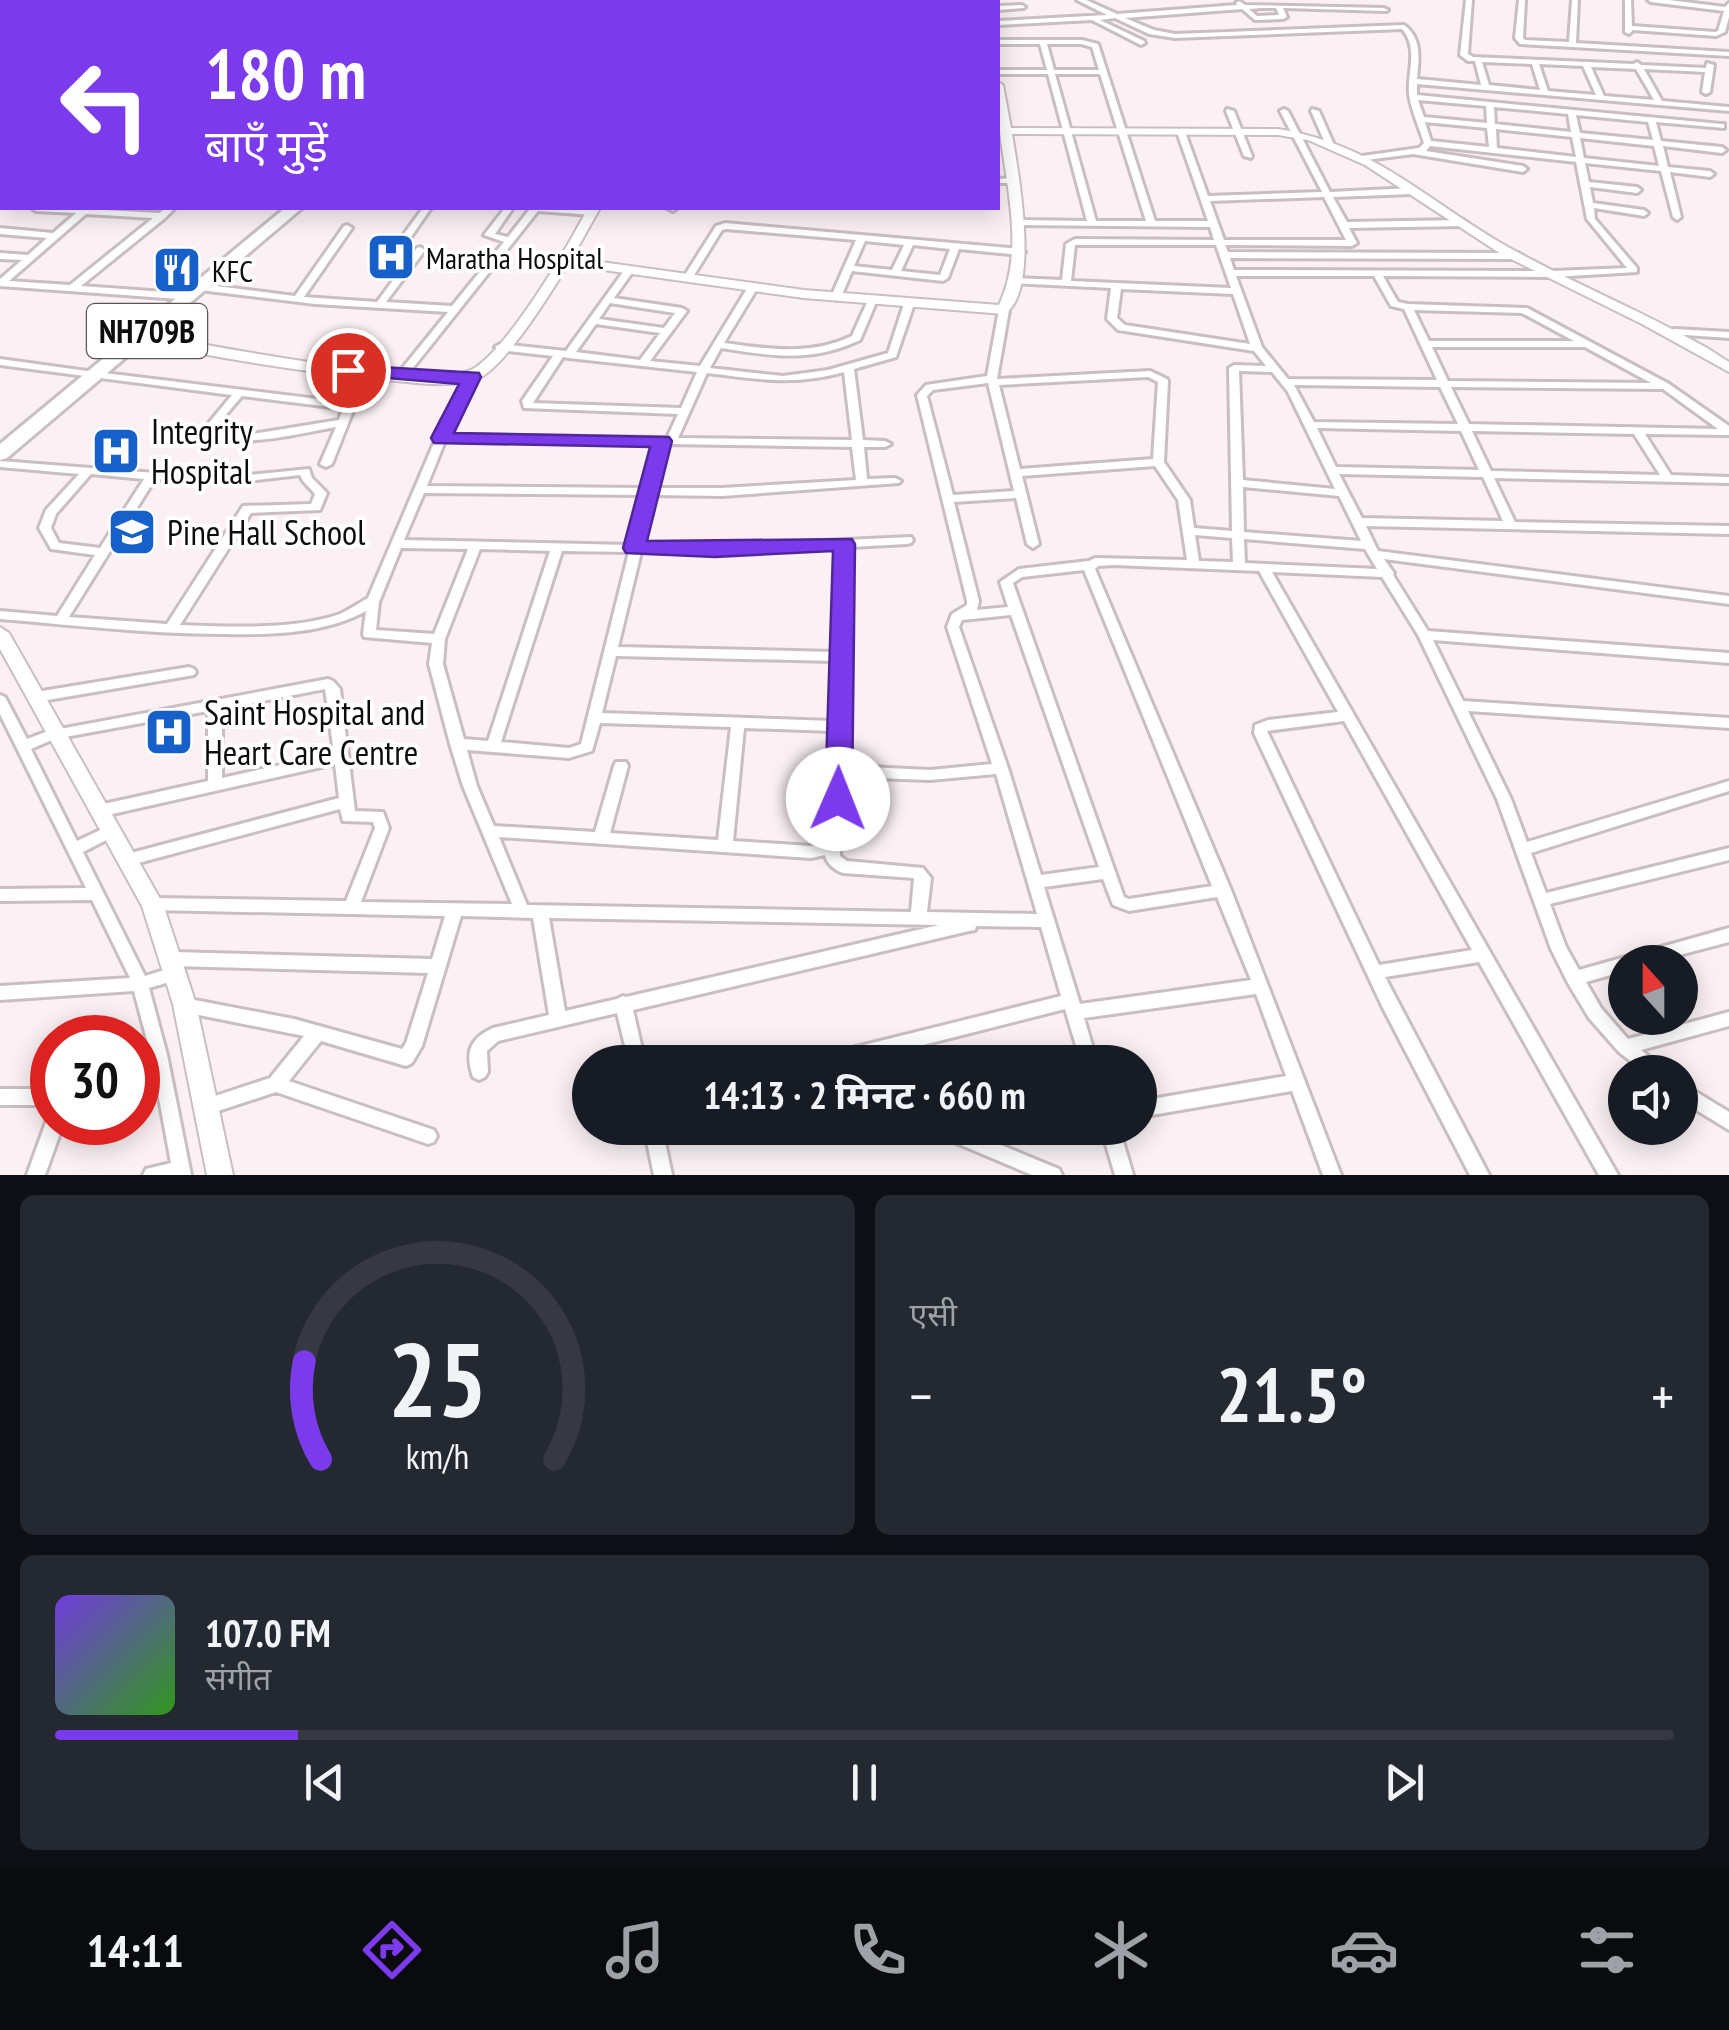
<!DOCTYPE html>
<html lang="hi">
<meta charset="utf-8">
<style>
:root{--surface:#171b24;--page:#242831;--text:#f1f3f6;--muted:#9ea1a6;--line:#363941;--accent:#7c3aed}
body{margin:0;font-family:"PT Sans Narrow","Noto Sans Devanagari",sans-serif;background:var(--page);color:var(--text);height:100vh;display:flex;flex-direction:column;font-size:38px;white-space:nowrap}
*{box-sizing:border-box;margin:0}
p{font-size:32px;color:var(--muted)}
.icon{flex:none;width:55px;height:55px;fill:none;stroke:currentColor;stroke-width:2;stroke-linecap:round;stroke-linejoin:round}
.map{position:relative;height:1175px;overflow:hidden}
.drawer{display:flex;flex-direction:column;gap:20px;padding:20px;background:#0d0f14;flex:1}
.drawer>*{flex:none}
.top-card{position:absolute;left:0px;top:0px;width:1000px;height:210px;box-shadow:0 5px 25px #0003;background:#7c3aed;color:#fff;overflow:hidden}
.needle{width:65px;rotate:339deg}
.controls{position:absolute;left:1608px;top:945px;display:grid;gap:20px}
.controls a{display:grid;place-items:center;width:90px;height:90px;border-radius:50%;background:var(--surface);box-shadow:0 5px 25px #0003;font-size:50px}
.speed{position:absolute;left:30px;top:1015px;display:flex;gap:20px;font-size:50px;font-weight:700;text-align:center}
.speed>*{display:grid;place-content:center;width:130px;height:130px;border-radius:50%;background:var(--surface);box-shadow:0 5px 25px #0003;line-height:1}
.speed .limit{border:15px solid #d22;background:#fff;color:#111}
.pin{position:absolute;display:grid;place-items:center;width:85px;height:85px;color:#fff;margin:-42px;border:5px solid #fff;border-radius:50%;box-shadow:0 2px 10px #0007}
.me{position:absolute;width:110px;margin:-55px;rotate:1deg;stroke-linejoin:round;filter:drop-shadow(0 0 8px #0008)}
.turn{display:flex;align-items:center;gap:35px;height:210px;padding:0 40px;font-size:45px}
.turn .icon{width:130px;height:130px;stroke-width:2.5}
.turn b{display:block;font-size:70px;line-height:85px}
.big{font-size:75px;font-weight:700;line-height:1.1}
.drawer .card{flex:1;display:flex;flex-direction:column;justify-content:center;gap:15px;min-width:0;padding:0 35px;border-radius:15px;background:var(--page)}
.drawer .dial{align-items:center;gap:0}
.dial svg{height:260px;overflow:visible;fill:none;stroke:var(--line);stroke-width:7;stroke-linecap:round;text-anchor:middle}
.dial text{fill:var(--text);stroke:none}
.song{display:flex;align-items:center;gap:30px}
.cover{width:120px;height:120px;border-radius:15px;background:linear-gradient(135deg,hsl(260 70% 55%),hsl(110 70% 35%))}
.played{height:10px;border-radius:5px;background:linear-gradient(90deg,var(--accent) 15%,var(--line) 15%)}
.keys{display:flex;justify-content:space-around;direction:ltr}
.heat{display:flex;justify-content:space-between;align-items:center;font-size:55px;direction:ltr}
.drawer .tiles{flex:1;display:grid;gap:20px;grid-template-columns:1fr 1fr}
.card:last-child{grid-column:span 2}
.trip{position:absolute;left:572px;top:1045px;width:585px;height:100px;border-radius:50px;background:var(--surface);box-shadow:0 5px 25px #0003;font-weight:700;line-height:100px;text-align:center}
.dock{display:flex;height:160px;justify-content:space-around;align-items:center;background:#090b0e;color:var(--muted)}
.dock .icon{width:70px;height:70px}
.dock .selected{color:var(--accent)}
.dock b{font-size:45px;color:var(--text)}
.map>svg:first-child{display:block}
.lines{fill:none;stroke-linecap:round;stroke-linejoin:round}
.street-casing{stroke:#c9bfc3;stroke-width:6}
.secondary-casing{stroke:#c9bfc3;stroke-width:4}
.highway-casing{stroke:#c9bfc3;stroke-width:6}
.street{fill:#fff;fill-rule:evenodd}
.secondary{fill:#fff;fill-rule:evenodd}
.highway{fill:#fff;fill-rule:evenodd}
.route{fill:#7c3aed;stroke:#51269a;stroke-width:2.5}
.labels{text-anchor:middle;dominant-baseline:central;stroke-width:8;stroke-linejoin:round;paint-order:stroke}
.far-poi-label{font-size:30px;fill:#0f0c0d;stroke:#fff;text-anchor:start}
.shield{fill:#fff;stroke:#575556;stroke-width:2.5}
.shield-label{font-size:32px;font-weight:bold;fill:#0f0c0d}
.poi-label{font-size:35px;fill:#0f0c0d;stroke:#fff;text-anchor:start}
</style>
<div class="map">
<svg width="1729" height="1175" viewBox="0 0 1729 1175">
<rect width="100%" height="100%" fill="#fbf1f5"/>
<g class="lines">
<g class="street-casing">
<g id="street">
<polygon points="45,0 52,0 50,2 44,2"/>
<polygon points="92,0 90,2 84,2 85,0"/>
<polygon points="135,0 141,0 140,2 134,2"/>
<polygon points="232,0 240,0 238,2 231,2"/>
<polygon points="264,0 262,2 255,2 256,0"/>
<polygon points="292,0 289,2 282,2 284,0"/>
<polygon points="326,0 324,2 317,2 318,0"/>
<polygon points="364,0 372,0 370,2 363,2"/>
<polygon points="611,0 619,0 617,2 610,2"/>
<path d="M635 0H706L709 2C687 3 656 6 635 0Z"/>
<polygon points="732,0 738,0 737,2 731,2"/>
<rect x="770" y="0" width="6" height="2"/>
<rect x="831" y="0" width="6" height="2"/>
<polygon points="903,0 909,0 910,2 904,2"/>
<polygon points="936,0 957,0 950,2 933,2"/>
<path d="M1077 0H1086L1117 14 1237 5 1236 3 1239 1 1245 5 1384 8 1388 10 1386 11 1283 8 1287 17 1283 19 1255 20 1242 9 1125 18 1154 30 1175 34 1404 25C1422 38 1419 58 1417 79L1481 85 1475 61H1468L1460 55 1466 0H1472L1468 54 1473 57 1633 64 1637 62 1641 65 1706 68 1707 63 1714 65 1710 92 1706 94 1702 92 1705 72 1644 69 1662 101 1729 107V111L1417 84V95L1721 124H1724V128L1656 122 1661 141 1722 147 1726 150 1722 153 1663 146 1668 167 1710 171 1714 174 1710 177 1670 172 1681 217 1677 220 1673 217 1661 171 1585 163 1589 182 1637 187 1641 190 1637 193 1590 187 1593 203 1644 210 1648 213 1644 216 1594 208 1595 219 1637 268V272L1553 277 1383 276 1398 302 1408 304 1527 308 1669 384 1729 426V435L1645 434 1671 475 1729 477V483L1494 478 1515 522 1729 526V534L1366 526 1378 551 1729 596V604L1384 559 1394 573 1393 575 1428 631 1729 653V663L1433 640 1463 701 1729 718V728L1468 711 1511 799 1527 842 1729 781V791L1531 853 1546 893 1729 848V860L1550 904 1566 947 1579 970 1729 928V942L1653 962H1625V971L1586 982 1601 1008 1628 1039 1729 1012V1026L1641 1050 1662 1067 1664 1072H1644L1619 1052 1589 1018 1568 983 1551 949 1497 799 1418 635 1382 577 1272 572 1618 1175H1599L1479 962 1385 977 1489 1175H1470L1383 1008 1254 733 1255 725 1268 720 1338 712 1259 571 1114 565 1098 566 1095 569 1231 890 1341 1175H1323L1292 1091 1140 1117V1101L1286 1076 1256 994 1084 1018 1097 1062H1081L1065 1009 856 1062H820L822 1057 828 1054 1061 996 1041 927 976 926 975 930 969 931 633 1010 645 1062H629L617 1013 498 1041 487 1051 488 1072 485 1077 479 1080 473 1077C465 1053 469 1039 493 1028L549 1015 533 918 461 916 422 1046 412 1063 406 1066 321 1041 289 1081 434 1130 437 1136 434 1142 428 1144 276 1092 206 1115 200 1113 197 1107 200 1101 270 1078 304 1036 184 1012 178 1010 176 1005 178 1000 184 998 294 1019 402 1049 406 1043 428 973 173 966 167 964 165 959 167 954 173 952 432 959 445 916 152 910 147 908 144 904 147 900 152 898 346 901 375 828 373 822 343 821 340 809 127 866 122 864 119 860 122 856 127 854 339 798 335 764 99 817 94 815 92 811 94 807 99 805 208 781V711L54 739 31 749 77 841 111 825 116 827 118 831 116 835 83 852 145 976 177 966 183 968 185 973 183 978 149 988 167 1055 191 1175H143L146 1169 171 1163 151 1055 134 991 0 1000V986L130 978 92 900 0 901V889L86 888 0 714V695L5 697 27 739 56 728 60 729 328 679 333 681 340 689 355 811 383 812 389 828 361 902 512 904 463 786 450 744 429 664 432 643 364 637 363 634 366 611C324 634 270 635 223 634 148 634 74 625 0 619V611L57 616 95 555 51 549 39 528 46 510 79 474 0 467V461L220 478 309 469 312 478 327 493 320 510 251 513 180 625C227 627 295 630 340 614 349 610 359 603 368 598L445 417 468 375H476L477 377 448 435 667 438 678 414 524 408 522 401 553 356 500 350 495 347 500 344 566 351 626 268 629 267 634 270 614 298 682 308 687 311 650 361 700 366 748 287 753 284 758 287 724 343C769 349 810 356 852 336L869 298 872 297 877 300 860 340C812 363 771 356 721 348L710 368 783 376 828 370 888 353 904 304 909 301 912 302 914 304 896 357 854 369 863 440 885 441 891 444 885 447H864L867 479 895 478 901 481 899 483 722 496 655 495 643 545 715 546 911 537 913 540 911 543 907 544 850 547 846 766 930 770 992 764 947 627 952 614 967 605V601L917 395 926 385 987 376 999 310 1001 308H1007L1009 310 997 379 1150 371 1167 379 1168 381 1164 462 1190 500 1194 528 1232 531 1229 368 1234 365 1266 366 1254 351 1118 330 1107 319 1111 288 1012 283 1010 281 1015 278 1062 280 1066 244 1075 239 1214 240 1210 227 1015 225V221L1018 220 1087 221 1048 74H998V70H1047L1040 44H998V40H1082L1098 44 1155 221H1208L1177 132 1181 130 1185 132 1208 196 1322 192 1280 111 1284 109 1288 111 1330 192 1412 188 1416 191 1412 194 1333 197 1347 222 1463 220 1468 223 1463 226 1349 228 1357 243 1352 246 1225 245 1228 252 1518 253 1523 256 1518 259 1230 258 1234 270 1553 271 1627 268 1587 219 1576 162 1430 146 1426 151 1523 166 1527 169 1523 172 1413 154 1359 161V157L1362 156 1419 148 1424 143C1419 127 1411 110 1409 94 1407 71 1419 49 1402 29L1175 38 1149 34 1115 18 1100 20 1144 41 1145 43 1141 45 1092 20 998 25V21L1107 15ZM1262 8H1276L1279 15 1257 16 1249 9ZM1047 44H1081L1092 47 1099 70H1054ZM1482 62 1532 64 1540 90 1489 85ZM1539 64 1583 66 1596 95 1548 91ZM1591 67 1636 69 1654 100 1604 96ZM1055 74H1100L1146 221H1096ZM1418 100 1486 106 1487 123 1424 117ZM1494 107 1568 114 1571 132 1495 124ZM1576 115 1648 122 1653 140 1580 133ZM1425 122 1487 128 1489 147 1431 141ZM1496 129 1572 137 1576 157 1497 148ZM1580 138 1654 146 1659 166 1584 158ZM1324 197 1346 240H1224L1210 201ZM1075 245H1216L1231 288 1071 281ZM1236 276H1374L1391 306 1404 309 1437 380 1288 379 1262 347ZM1121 289 1233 294 1250 344 1125 325 1117 318ZM610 303 675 313 664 328 599 319ZM1414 310 1522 313 1574 341H1429ZM596 324 660 333 640 360 576 352ZM1432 347H1585L1651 383 1448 381ZM563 357 569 358 697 372 681 408 533 403ZM1239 371 1272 372 1288 392 1335 489 1243 480ZM844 372 852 440 678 438 707 373C757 379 794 386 844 372ZM1148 377 1158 382 1153 459 1020 469 999 385ZM988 383 1014 491 953 495 927 396 933 390ZM1294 385 1440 387 1458 424 1314 422ZM1451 387 1663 389 1718 429 1469 424ZM1317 428 1461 431 1479 470 1336 467ZM1472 431 1634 434 1660 475 1491 471ZM445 441 656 444 645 488 427 486ZM667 444 852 447 856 480 722 488H656ZM1155 466 1178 500 1187 560 1095 558 1089 561 1019 569 1000 582 1008 607 977 610 979 601 954 502 1016 498 1027 544 1033 548 1039 544 1022 476ZM91 474 144 479 100 548 59 543 51 528 56 514ZM1339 474 1483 477 1503 521 1362 518ZM300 475 303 481 315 494 311 504 243 506 167 624 69 617 155 479 220 484ZM1243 487 1339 496 1361 541 1244 532ZM424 493 643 495 631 545 404 540ZM1195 535 1232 538 1233 562 1199 561ZM1244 539 1365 549 1377 569 1245 563ZM838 547 835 652 618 647 641 552 715 554ZM401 548 468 549 434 634 376 630 379 602ZM480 549 550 551 488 741 464 739 443 664 445 639ZM562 551 629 552 581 744 569 748 501 742ZM1084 570 1212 886 1129 899 1124 897 1013 583 1022 577ZM1011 615 1099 867 1041 875 1008 768 959 627 962 620ZM616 656 835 661 833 721 602 713ZM325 689 334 753 222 778V709ZM1344 721 1472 950 1379 965 1267 731ZM600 723 731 727 718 840 610 833 628 766 626 762H616L614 766 595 832 494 826 477 786 467 750 569 758 592 751ZM744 728 833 731 831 827 827 843 811 846 733 841ZM996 774 1037 914 927 912 931 878 923 868 847 861 840 856V849L844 840 846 777 930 780ZM499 837 811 858 825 855C827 864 835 870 843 873L914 878 911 912 527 905ZM1103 879 1113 905 1129 911 1217 897 1251 980 1080 1004 1044 887ZM549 918 939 925 626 997 623 996 617 999 565 1011Z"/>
<polygon points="1519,0 1525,0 1523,38 1525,40 1569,42 1572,0 1578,0 1576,43 1729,52 1729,56 1520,44 1515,38"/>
<polygon points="1625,0 1631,0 1632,26 1715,32 1718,31 1724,11 1651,2 1648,0 1669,0 1725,7 1729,3 1729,17 1725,32 1716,36 1633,30 1629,34 1625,32"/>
<polygon points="1022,5 1025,7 1024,8 998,10 998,6"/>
<rect x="0" y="34" width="2" height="4"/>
<rect x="0" y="50" width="2" height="4"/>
<polygon points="1227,109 1234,111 1252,156 1251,158 1244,156 1226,111"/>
<polygon points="1312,109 1319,111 1334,145 1333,147 1326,145 1311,111"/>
<rect x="0" y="123" width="2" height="4"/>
<polygon points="0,148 2,149 2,153 0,154"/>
<polygon points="1011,178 1014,179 1014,183 998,183 998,179"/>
<polygon points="2,194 2,201 0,202 0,195"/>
<path d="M32 208H70L159 213 166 208H175L165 218 81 286 179 293 184 296 179 299 0 286V279L22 260 0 259V253L28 255 47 238 0 234V228L53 233 76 213 36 211ZM86 214 153 218 70 285 9 281Z"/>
<polygon points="423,208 431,208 404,247 398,247 396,245"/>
<path d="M505 208H513L495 234 508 237 529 210 526 208C548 208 576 204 596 212L592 215 538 211 405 378 401 379 396 376 448 312 315 304 200 290 195 287 200 284 295 296 344 226 347 225 352 228 304 297 377 302 417 248 420 247 425 250 386 302 452 306 504 242 484 235Z"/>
<polygon points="667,208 677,208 673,211"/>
<path d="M725 223 1020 249 1025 252 1020 255 959 249 948 278 943 281 852 271 841 297 836 300 831 297 856 240 726 229 722 230 691 280H685L683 278 716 226ZM865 241 904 245 892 270 854 266ZM913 245 950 249 940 275 901 271Z"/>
<polygon points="1675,329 1729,332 1729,338 1671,334 1671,330"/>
<path d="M0 359 87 371 92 373 96 372 342 402 346 403 353 411 332 464 326 467 320 464 336 427C299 433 242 450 207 433L208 424 232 395 0 365ZM242 396 339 408 342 411 339 420 247 435 219 430 218 424Z"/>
<polygon points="189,667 194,669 196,672 194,675 36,702 31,700 29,697 31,694 36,692"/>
<polygon points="1680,1082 1729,1112 1729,1130 1680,1100"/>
<rect x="0" y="1089" width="52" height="16"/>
<polygon points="52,1115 52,1122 64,1122 45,1175 27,1175 46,1122 49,1116"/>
<polygon points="644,1128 662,1128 672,1175 654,1175"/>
<polygon points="932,1128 960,1128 1059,1169 1062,1175 1032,1175 935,1134"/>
<polygon points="1101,1128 1119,1128 1133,1175 1115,1175"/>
</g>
</g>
<g class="secondary-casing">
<g id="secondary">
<polygon points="951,0 961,0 963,2 953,2"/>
<path d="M998 82 1003 85 1011 128 1278 129C1377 145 1425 200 1508 247 1573 283 1642 311 1707 348L1729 362V372L1642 324 1501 254 1365 165 1308 140 1278 135 1012 134C1018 171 1041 293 1004 314L804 298 568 265C551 292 505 368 477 379 450 389 413 382 385 380 299 371 211 358 127 338L125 335 132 331C185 341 437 391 473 369 510 346 567 248 588 208H600L572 258 804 290 999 305C1032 235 993 154 998 82Z"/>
<polygon points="0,627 9,633 163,904 196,1004 233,1175 207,1175 173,1004 142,906 0,649"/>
</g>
</g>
<g class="highway-casing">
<polygon id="highway" points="285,208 302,208 7,458 0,460 0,444"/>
</g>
<use href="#street" class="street"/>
<use href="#secondary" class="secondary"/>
<use href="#highway" class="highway"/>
</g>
<polygon class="route" points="348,365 479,373 481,377 454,433 669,437 672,441 647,541 852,539 855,544 852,799 848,806 829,806 825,799 833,551 715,557 626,553 623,548 650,447 434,443 431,438 459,384 341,374 341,366"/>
<defs>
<g id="hospital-square" transform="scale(2.5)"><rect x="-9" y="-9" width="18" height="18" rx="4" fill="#175fc9" stroke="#fff"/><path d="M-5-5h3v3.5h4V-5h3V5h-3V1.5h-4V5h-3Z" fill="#fff"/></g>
<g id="restaurant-square" transform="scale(2.5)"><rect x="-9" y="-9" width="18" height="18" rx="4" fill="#175fc9" stroke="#fff"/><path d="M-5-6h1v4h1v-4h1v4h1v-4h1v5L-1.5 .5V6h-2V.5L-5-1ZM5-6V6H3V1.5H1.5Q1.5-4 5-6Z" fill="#fff"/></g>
<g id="school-square" transform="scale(2.5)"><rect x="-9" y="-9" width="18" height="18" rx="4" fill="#175fc9" stroke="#fff"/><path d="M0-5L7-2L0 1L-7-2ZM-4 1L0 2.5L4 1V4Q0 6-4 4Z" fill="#fff"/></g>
</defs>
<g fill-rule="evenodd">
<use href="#hospital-square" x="391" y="257"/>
<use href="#restaurant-square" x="177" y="270"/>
<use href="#hospital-square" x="116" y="451"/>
<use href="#school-square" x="132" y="532"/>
<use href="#hospital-square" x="169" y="732"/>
</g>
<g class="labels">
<g class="far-poi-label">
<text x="426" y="257">Maratha Hospital</text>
<text x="212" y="270">KFC</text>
</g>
<rect class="shield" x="87" y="304" width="120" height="54" rx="8"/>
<g class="shield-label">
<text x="147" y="331">NH709B</text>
</g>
<g class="poi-label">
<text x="151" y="431">Integrity<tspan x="151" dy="40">Hospital</tspan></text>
<text x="167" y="532">Pine Hall School</text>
<text x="204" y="712">Saint Hospital and<tspan x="204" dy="40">Heart Care Centre</tspan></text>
</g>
</g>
</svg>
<div class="controls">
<a><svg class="needle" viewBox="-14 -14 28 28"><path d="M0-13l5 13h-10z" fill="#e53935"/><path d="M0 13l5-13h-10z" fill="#9ea1a6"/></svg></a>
<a><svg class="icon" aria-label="sound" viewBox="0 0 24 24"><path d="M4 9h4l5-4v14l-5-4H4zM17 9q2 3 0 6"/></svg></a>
</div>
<div class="speed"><div class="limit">30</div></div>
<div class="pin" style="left:348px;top:370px;background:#d93025"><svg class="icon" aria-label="arrive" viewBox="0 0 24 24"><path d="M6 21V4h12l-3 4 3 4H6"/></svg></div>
<svg class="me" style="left:838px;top:799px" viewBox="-20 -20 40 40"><circle r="19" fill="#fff"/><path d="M0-13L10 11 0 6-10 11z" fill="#7c3aed"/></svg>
<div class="trip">14:13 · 2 मिनट · 660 m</div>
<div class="top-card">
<div class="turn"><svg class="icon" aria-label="left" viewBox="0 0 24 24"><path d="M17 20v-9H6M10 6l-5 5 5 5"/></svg><div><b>180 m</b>बाएँ मुड़ें</div></div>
</div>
</div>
<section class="drawer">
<div class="tiles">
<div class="card dial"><svg viewBox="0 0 100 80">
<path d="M14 69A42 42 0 1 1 86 69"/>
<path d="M14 69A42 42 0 0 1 9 39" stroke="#7c3aed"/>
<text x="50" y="56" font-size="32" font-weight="700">25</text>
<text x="50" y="72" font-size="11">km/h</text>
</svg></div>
<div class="card"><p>एसी</p>
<div class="heat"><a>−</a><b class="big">21.5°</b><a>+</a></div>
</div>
<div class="card">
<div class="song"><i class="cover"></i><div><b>107.0 FM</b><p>संगीत</p></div></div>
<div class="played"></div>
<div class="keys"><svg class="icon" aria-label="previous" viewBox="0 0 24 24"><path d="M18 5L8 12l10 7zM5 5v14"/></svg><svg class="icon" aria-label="pause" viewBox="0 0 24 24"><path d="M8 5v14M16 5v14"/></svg><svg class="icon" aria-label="next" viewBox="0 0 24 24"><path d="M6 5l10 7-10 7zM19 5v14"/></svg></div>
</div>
</div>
</section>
<nav class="dock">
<b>14:11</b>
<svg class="icon selected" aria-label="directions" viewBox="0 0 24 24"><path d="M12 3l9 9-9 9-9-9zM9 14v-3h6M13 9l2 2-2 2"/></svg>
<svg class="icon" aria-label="music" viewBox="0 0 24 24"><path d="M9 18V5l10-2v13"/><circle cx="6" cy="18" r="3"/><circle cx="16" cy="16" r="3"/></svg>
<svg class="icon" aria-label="phone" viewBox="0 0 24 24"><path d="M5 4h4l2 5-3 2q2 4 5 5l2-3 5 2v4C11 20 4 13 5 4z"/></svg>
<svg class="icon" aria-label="climate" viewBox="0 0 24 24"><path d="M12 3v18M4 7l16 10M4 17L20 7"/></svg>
<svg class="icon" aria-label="car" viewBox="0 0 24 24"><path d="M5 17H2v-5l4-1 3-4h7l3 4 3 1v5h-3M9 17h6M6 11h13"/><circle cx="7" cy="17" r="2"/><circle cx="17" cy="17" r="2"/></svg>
<svg class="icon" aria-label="filters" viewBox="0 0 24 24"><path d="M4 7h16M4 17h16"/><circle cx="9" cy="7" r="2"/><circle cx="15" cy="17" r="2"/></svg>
</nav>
